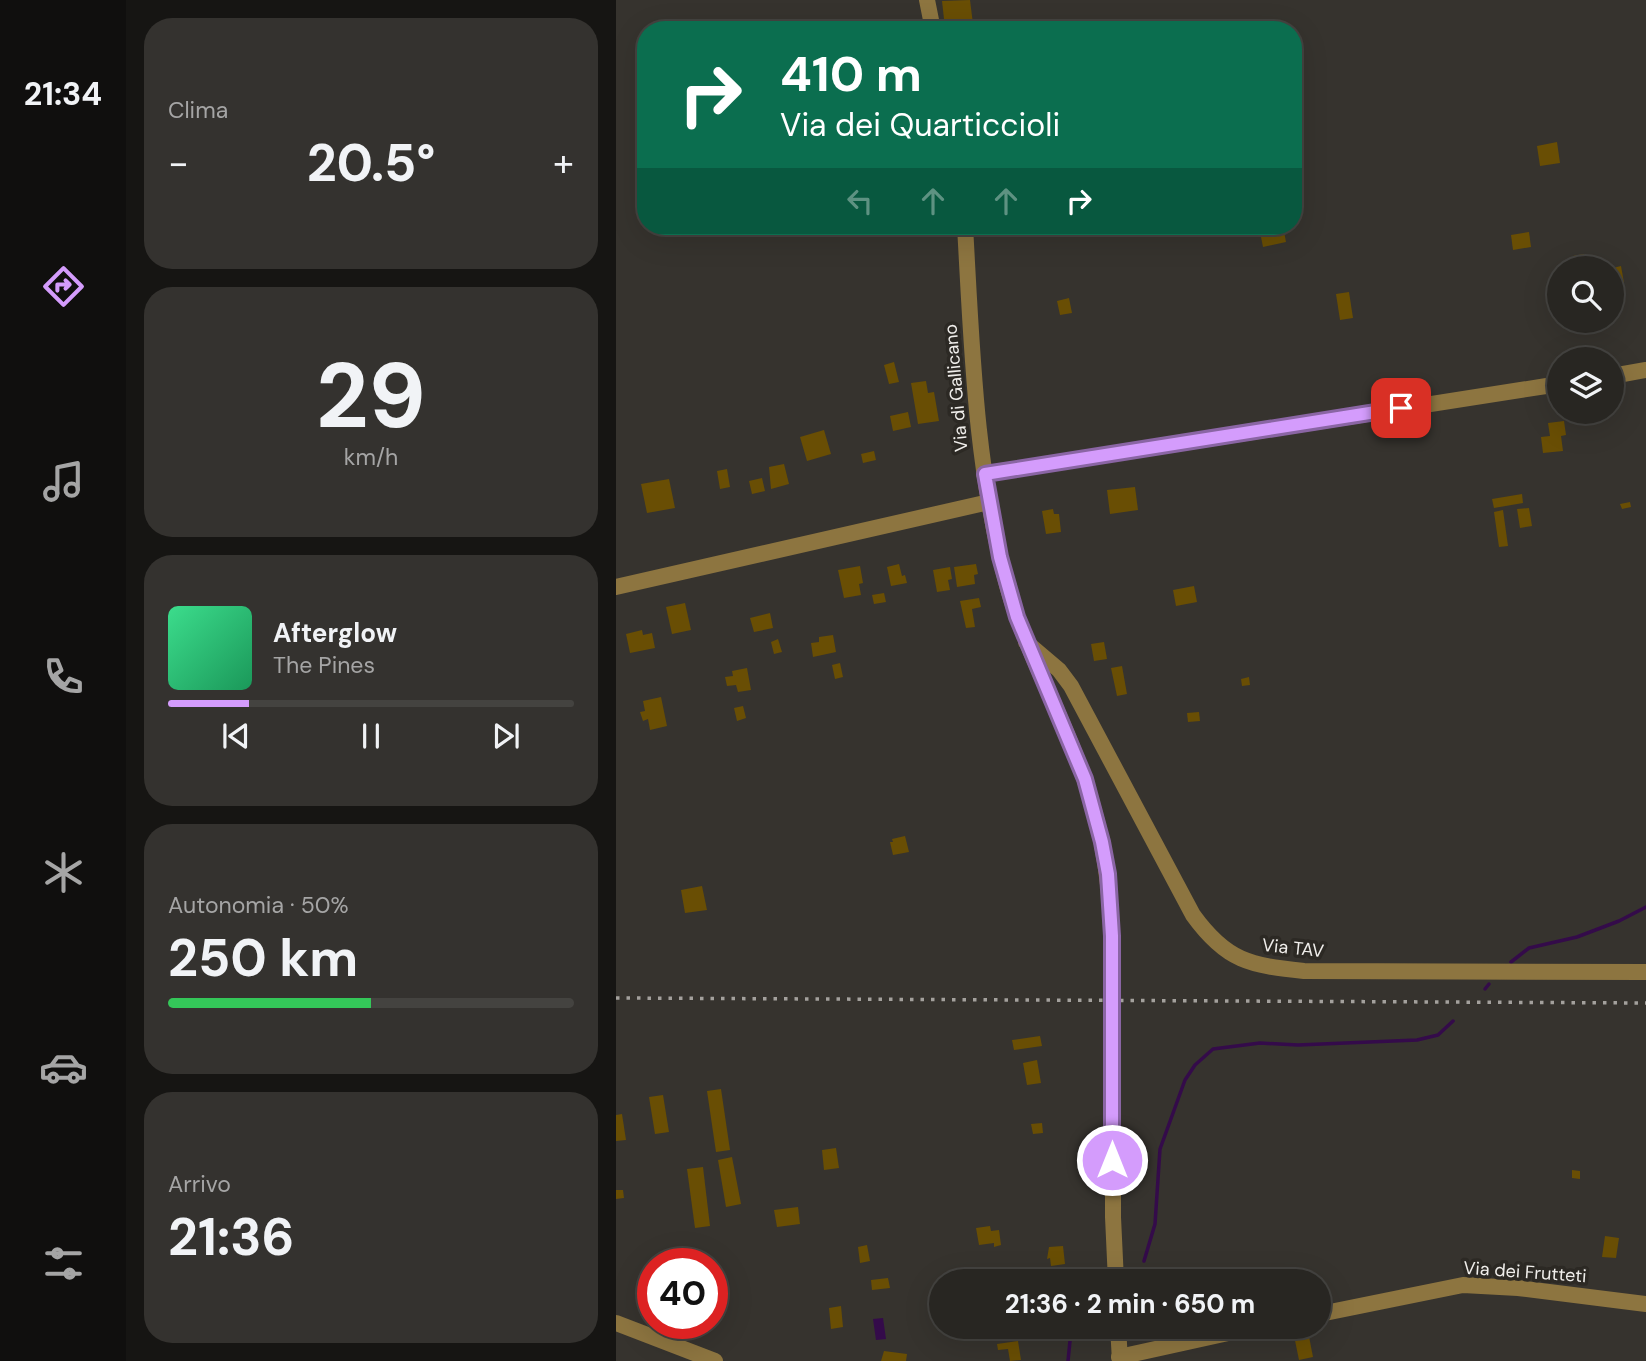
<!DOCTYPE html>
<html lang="it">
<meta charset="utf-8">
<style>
:root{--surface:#282622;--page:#34322f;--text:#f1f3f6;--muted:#a5a5a5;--line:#444340;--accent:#d49cfc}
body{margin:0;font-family:"DM Sans",sans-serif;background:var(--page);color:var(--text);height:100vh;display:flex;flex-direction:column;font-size:26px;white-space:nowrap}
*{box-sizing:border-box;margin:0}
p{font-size:23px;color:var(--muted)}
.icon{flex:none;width:38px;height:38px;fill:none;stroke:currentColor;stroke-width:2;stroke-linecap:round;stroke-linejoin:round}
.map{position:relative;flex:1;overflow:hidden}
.panel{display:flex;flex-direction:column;gap:18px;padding:18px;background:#161513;width:490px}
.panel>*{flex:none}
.guide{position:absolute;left:21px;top:21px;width:665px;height:214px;border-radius:28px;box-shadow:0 7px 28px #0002,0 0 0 2px var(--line);background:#0b6e4f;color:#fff;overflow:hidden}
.buttons{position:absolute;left:931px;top:256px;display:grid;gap:14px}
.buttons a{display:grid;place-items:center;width:77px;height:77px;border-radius:50%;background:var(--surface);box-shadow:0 7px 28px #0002,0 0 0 2px var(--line);font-size:35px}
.speed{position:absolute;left:21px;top:1248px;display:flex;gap:14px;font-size:35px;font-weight:700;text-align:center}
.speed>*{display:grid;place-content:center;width:91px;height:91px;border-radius:50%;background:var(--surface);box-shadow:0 7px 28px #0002,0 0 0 2px var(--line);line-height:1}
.speed .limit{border:10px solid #d22;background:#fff;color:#111}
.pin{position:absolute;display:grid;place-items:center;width:60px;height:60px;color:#fff;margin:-30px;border-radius:14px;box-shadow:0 4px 10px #0006}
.me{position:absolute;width:77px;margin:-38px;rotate:0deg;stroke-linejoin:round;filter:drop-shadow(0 0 5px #0008)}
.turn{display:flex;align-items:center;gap:24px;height:147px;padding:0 28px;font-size:32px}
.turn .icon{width:91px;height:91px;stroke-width:2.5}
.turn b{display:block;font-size:49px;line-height:60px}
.lanes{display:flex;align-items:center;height:66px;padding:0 28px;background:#0003;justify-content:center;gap:35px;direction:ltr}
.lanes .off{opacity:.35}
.big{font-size:52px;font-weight:700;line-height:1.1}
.panel .tile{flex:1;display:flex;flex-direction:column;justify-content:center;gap:10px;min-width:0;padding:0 24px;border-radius:28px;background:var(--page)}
.panel .dial{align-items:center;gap:0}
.dial b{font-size:91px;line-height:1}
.song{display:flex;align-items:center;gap:21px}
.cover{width:84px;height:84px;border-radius:10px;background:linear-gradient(135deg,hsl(150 70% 55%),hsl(150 70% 35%))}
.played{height:7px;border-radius:4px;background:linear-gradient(90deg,var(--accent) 20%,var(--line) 20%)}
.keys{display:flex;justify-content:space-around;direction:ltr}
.heat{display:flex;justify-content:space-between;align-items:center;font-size:38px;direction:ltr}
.charge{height:10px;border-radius:5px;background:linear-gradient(90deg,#34c759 50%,var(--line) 0)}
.trip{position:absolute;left:313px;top:1269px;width:402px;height:70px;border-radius:35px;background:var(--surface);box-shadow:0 7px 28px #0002,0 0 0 2px var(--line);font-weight:700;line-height:70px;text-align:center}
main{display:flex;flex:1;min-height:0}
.dock{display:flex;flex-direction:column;width:126px;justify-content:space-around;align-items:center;background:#100f0e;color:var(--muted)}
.dock .icon{width:49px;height:49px}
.dock .current{color:var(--accent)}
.dock b{font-size:32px;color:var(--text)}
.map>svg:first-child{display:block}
.water{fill:#340b4a}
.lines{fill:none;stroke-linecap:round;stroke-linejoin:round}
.stream{stroke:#340b4a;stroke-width:3.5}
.building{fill:#694e04}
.minor{stroke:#8d7540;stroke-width:16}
.rail{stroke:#a4a19d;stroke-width:3.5;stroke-dasharray:3.5 7;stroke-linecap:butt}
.minor-bridge{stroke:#8d7540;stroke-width:16}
.route-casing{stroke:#8a65a4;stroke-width:18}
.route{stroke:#d49cfc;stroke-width:12}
.labels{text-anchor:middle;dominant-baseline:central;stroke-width:7;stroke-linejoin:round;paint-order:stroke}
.street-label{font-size:18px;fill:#f0eeeb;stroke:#2c2924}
</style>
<main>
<nav class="dock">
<b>21:34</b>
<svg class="icon current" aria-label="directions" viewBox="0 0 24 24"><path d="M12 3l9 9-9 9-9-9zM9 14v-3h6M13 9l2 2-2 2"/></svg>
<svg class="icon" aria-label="music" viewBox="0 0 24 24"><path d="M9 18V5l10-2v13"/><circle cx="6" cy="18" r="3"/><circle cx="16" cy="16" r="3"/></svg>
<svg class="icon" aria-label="phone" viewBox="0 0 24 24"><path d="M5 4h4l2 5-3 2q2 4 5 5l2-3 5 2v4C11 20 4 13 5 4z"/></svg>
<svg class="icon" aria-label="climate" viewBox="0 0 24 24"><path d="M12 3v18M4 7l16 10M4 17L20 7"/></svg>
<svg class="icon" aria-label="car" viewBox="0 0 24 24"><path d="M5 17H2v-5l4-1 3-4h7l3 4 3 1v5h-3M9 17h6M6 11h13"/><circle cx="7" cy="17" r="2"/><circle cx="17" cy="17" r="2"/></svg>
<svg class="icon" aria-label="filters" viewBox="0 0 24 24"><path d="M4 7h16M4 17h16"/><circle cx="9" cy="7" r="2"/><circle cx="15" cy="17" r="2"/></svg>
</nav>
<section class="panel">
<div class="tile"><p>Clima</p>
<div class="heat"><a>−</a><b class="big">20.5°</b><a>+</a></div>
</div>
<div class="tile dial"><b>29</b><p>km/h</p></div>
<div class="tile">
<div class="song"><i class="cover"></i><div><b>Afterglow</b><p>The Pines</p></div></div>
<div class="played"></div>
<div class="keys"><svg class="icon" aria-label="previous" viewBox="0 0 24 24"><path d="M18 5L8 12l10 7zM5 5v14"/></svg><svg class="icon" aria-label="pause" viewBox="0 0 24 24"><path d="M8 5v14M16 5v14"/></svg><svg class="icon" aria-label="next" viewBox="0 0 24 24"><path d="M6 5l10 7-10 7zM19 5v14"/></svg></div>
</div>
<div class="tile"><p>Autonomia · 50%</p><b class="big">250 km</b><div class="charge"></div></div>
<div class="tile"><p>Arrivo</p><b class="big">21:36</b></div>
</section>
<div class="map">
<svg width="1030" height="1361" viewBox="0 0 1030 1361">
<rect width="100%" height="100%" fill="#36332e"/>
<polygon class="water" points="267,1318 270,1339 260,1340 257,1319"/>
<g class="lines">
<g class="stream">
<polyline points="895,962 913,948 961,937 1003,921 1030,907"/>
<polyline points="869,989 873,984"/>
<polyline points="528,1261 539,1224 544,1149 569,1080 579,1065 597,1049 644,1043 682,1045 801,1040 822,1035 837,1021"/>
<polyline points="452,1361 454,1341"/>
</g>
</g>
<g class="building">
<polygon points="354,0 357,24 329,28 326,1"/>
<polygon points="941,142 944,163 924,166 921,146"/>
<polygon points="667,226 670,242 647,247 643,227"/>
<polygon points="913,232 915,247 897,250 895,235"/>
<polygon points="968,254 970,262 959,265 957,256"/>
<polygon points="1005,266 1008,283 999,284 997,268"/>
<polygon points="733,292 737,318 724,320 720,294"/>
<polygon points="453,298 456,313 444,315 441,301"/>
<polygon points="278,362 283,382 273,384 268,365"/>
<polygon points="310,381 312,393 318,392 323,421 302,424 295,383"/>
<polygon points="292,412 295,427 277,431 274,416"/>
<polygon points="948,421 950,435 945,436 947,451 927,453 925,437 934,436 932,423"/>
<polygon points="208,430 215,454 191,461 184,437"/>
<polygon points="258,451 260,460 247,463 245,454"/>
<polygon points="168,464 173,484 155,489 153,467"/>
<polygon points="111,469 114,487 104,489 101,471"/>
<polygon points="146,478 149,491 136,494 133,481"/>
<polygon points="53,479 59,508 31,513 25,484"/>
<polygon points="519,487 522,510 494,514 491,490"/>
<polygon points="906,494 907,503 878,508 876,499"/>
<polygon points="1014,502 1015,507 1006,509 1004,504"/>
<polygon points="913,508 916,526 904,528 901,509"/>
<polygon points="437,509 438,514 443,514 445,532 430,534 426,511"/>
<polygon points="887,510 892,546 883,547 878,512"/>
<polygon points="283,564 286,576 289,575 291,583 275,586 271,567"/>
<polygon points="360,564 362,574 358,575 359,584 341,587 338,567"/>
<polygon points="244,566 247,583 243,584 245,595 228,598 222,570"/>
<polygon points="334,567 336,579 332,580 334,590 321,592 317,570"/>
<polygon points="578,586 581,602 560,606 557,590"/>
<polygon points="268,593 270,602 258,604 256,595"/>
<polygon points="363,598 365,607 356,609 359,627 350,628 344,601"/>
<polygon points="69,603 75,630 56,634 50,607"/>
<polygon points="154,613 157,628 138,632 134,618"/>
<polygon points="26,630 27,635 36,633 39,648 14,653 10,634"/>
<polygon points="217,635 220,652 197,657 195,643 203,642 203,637"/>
<polygon points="162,639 166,652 158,654 155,642"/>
<polygon points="488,642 491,659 478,661 475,644"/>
<polygon points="224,663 227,677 219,679 216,665"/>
<polygon points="506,666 511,694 501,696 495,668"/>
<polygon points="131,668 135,690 122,692 120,685 111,686 109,677 117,676 116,671"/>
<polygon points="633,677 634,685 626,686 625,679"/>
<polygon points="45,697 51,726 34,730 32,719 27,721 24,712 29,711 27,701"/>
<polygon points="127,706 130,718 121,721 118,708"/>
<polygon points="583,712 584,721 572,722 571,713"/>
<polygon points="289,836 293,852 277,855 274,842 277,842 276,839"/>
<polygon points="86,886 91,910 69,913 65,890"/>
<polygon points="424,1036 426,1046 398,1050 396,1040"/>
<polygon points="421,1060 425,1083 411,1085 407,1063"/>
<polygon points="105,1089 114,1150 100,1152 91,1091"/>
<polygon points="47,1095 53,1132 39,1134 33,1097"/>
<polygon points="6,1114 10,1140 0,1141 0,1115"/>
<polygon points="426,1123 427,1133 417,1134 415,1124"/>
<polygon points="220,1148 223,1168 208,1170 206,1150"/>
<polygon points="116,1157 125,1204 110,1207 102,1160"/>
<polygon points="87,1167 94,1226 79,1228 71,1169"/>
<polygon points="956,1170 964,1171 964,1179 956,1178"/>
<polygon points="0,1190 7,1190 8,1198 0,1199"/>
<polygon points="182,1207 184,1224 161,1227 158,1210"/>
<polygon points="374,1226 375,1231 383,1230 385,1245 378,1247 378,1243 363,1245 360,1228"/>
<polygon points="989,1236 1003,1238 1000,1258 986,1257"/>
<polygon points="251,1245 254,1261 244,1263 242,1247"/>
<polygon points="447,1246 449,1264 435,1266 434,1258 431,1259 433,1247"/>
<polygon points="272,1278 274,1288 256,1290 255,1280"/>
<polygon points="225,1306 227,1327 215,1329 213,1308"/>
<polygon points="370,1326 391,1326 392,1330 371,1332"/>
<polygon points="676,1326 691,1326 697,1357 683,1360"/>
<polygon points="402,1341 405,1360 394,1361 392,1349 382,1350 381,1344"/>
<polygon points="268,1351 291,1354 290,1361 265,1361"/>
</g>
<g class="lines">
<g class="minor">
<polyline points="311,0 317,30"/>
<path d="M349 226C356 349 359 468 392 589 411 655 447 715 469 781 489 838 496 897 496 958"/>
<polyline points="996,376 1030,370"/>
<polyline points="368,474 943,384"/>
<polyline points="0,587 373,502"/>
<path d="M410 642 443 670 455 686 577 915C611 962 634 965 688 971L1030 972"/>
<polyline points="497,1058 497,1217 500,1281"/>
<polyline points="704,1314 847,1285 902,1288 1030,1304"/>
<polyline points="0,1323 99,1361"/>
<polyline points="502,1326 504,1361"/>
<polyline points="503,1357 644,1326"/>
</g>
<polyline class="rail" points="0,998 1030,1003"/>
<polyline class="minor-bridge" points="496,958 497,1058"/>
</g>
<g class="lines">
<g class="route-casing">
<polyline id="route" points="496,1160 496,936 492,874 486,842 469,779 401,617 384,557 369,474 785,408"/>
</g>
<use href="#route" class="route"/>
</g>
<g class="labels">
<g class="street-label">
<text transform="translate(340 388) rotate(-95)">Via di Gallicano</text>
<text transform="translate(677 948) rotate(6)">Via TAV</text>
<text transform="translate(909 1272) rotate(4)">Via dei Frutteti</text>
</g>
</g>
</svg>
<div class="buttons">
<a><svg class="icon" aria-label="search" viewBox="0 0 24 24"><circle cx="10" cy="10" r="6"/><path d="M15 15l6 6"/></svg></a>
<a><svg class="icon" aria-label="layers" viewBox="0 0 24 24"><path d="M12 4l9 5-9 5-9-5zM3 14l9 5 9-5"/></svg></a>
</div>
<div class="speed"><div class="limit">40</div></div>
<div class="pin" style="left:785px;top:408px;background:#d93025"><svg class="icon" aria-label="arrive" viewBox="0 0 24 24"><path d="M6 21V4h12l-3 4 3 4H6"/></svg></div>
<svg class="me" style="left:496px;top:1160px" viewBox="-20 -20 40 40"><circle r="17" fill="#d49cfc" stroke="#fff" stroke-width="3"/><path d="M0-11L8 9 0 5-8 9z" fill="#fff"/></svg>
<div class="trip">21:36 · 2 min · 650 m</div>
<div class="guide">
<div class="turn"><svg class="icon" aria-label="right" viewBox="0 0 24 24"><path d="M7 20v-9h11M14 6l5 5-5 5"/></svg><div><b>410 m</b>Via dei Quarticcioli</div></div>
<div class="lanes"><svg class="icon off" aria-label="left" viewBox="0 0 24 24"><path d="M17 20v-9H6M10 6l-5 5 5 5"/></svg><svg class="icon off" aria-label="ahead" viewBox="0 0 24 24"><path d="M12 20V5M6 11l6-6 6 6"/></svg><svg class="icon off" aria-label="ahead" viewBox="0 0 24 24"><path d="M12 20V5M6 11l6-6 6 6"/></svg><svg class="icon" aria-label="right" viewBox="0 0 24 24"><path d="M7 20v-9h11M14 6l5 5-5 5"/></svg></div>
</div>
</div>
</main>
